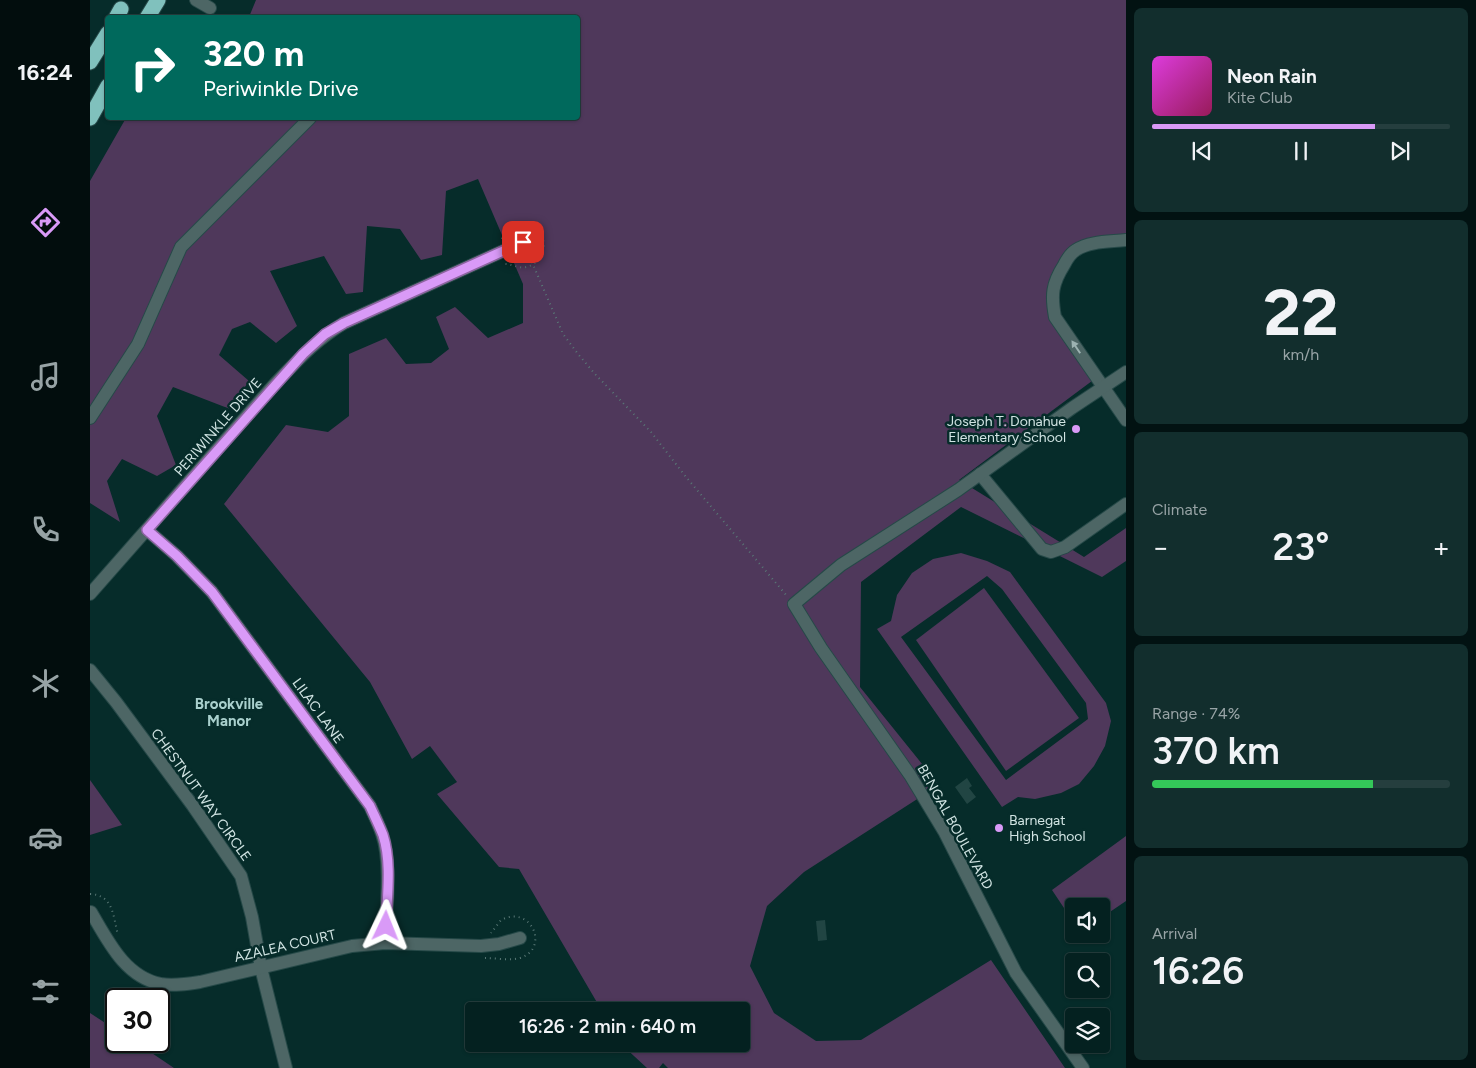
<!DOCTYPE html>
<meta charset="utf-8">
<style>
:root{--surface:#042120;--page:#122e2d;--text:#f1f3f6;--muted:#97a3a5;--line:#253e3e;--accent:#d99af7}
body{margin:0;font-family:Figtree,sans-serif;background:var(--page);color:var(--text);height:100vh;display:flex;flex-direction:column;font-size:19px;white-space:nowrap}
*{box-sizing:border-box;margin:0}
p{font-size:16px;color:var(--muted)}
.icon{flex:none;width:28px;height:28px;fill:none;stroke:currentColor;stroke-width:2;stroke-linecap:round;stroke-linejoin:round}
.map{position:relative;flex:1;overflow:hidden}
.side{display:flex;flex-direction:column;gap:8px;padding:8px;background:#021212;width:350px}
.side>*{flex:none}
.top-card{position:absolute;left:15px;top:15px;width:475px;height:105px;border-radius:5px;box-shadow:0 1px 4px #0004,0 0 0 1px var(--line);background:#00695c;color:#fff;overflow:hidden}
.fabs{position:absolute;left:975px;top:898px;display:grid;gap:10px}
.fabs a{display:grid;place-items:center;width:45px;height:45px;border-radius:5px;background:var(--surface);box-shadow:0 1px 4px #0004,0 0 0 1px var(--line);font-size:25px}
.speed{position:absolute;left:15px;top:988px;display:flex;gap:10px;font-size:25px;font-weight:700;text-align:center}
.speed>*{display:grid;place-content:center;width:65px;height:65px;border-radius:50%;background:var(--surface);box-shadow:0 1px 4px #0004,0 0 0 1px var(--line);line-height:1}
.speed .limit{border:2px solid #111;border-radius:8px;background:#fff;color:#111}
.pin{position:absolute;display:grid;place-items:center;width:42px;height:42px;color:#fff;margin:-21px;border-radius:10px;box-shadow:0 2px 8px #0006}
.me{position:absolute;width:55px;margin:-28px;rotate:2deg;stroke-linejoin:round;filter:drop-shadow(0 0 4px #0008)}
.turn{display:flex;align-items:center;gap:18px;height:105px;padding:0 15px;font-size:22px}
.turn .icon{width:65px;height:65px;stroke-width:2.5}
.turn b{display:block;font-size:35px;line-height:42px}
.big{font-size:38px;font-weight:600;line-height:1.1}
.side .card{flex:1;display:flex;flex-direction:column;justify-content:center;gap:8px;min-width:0;padding:0 18px;border-radius:8px;background:var(--page)}
.side .dial{align-items:center;gap:0}
.dial b{font-size:65px;line-height:1}
.song{display:flex;align-items:center;gap:15px}
.cover{width:60px;height:60px;border-radius:8px;background:linear-gradient(135deg,hsl(300 70% 55%),hsl(330 70% 35%))}
.played{height:5px;border-radius:2px;background:linear-gradient(90deg,var(--accent) 75%,var(--line) 75%)}
.keys{display:flex;justify-content:space-around;direction:ltr}
.heat{display:flex;justify-content:space-between;align-items:center;font-size:28px;direction:ltr}
.charge{height:8px;border-radius:4px;background:linear-gradient(90deg,#34c759 74%,var(--line) 0)}
.trip{position:absolute;left:375px;top:1002px;width:285px;height:50px;border-radius:5px;background:var(--surface);box-shadow:0 1px 4px #0004,0 0 0 1px var(--line);font-weight:600;line-height:50px;text-align:center}
main{display:flex;flex:1;min-height:0}
.dock{display:flex;flex-direction:column;width:90px;justify-content:space-around;align-items:center;background:#020d0d;color:var(--muted)}
.dock .icon{width:35px;height:35px}
.dock .on{color:var(--accent)}
.dock b{font-size:22px;color:var(--text)}
.map>svg:first-child{display:block}
.green{fill:#4f385b;fill-rule:evenodd}
.building{fill:#214543}
.lines{fill:none;stroke-linecap:round;stroke-linejoin:round}
.minor-casing{stroke:#264948;stroke-width:14}
.highway-casing{stroke:#264948;stroke-width:17}
.path{stroke:#597876;stroke-width:2;stroke-dasharray:1 4;stroke-linecap:butt}
.minor{stroke:#4d6665;stroke-width:12}
.highway{stroke:#80c1bd;stroke-width:15}
.oneway{fill:#9cb2b1}
.route-casing{stroke:#8d64a1;stroke-width:12}
.route{stroke:#d99af7;stroke-width:9}
.poi-dot{fill:#d99af7;stroke:#062c2a;stroke-width:2}
.labels{text-anchor:middle;dominant-baseline:central;stroke-width:5;stroke-linejoin:round;paint-order:stroke}
.poi-label{font-size:14px;fill:#d1e4e3;stroke:#062c2a;text-anchor:end}
.street-label{font-size:14px;fill:#d1e4e3;stroke:#062c2a}
.neighbourhood-label{font-size:15px;font-weight:bold;fill:#a9d0cd;stroke:#062c2a}
</style>
<main>
<nav class="dock">
<b>16:24</b>
<svg class="icon on" aria-label="directions" viewBox="0 0 24 24"><path d="M12 3l9 9-9 9-9-9zM9 14v-3h6M13 9l2 2-2 2"/></svg>
<svg class="icon" aria-label="music" viewBox="0 0 24 24"><path d="M9 18V5l10-2v13"/><circle cx="6" cy="18" r="3"/><circle cx="16" cy="16" r="3"/></svg>
<svg class="icon" aria-label="phone" viewBox="0 0 24 24"><path d="M5 4h4l2 5-3 2q2 4 5 5l2-3 5 2v4C11 20 4 13 5 4z"/></svg>
<svg class="icon" aria-label="climate" viewBox="0 0 24 24"><path d="M12 3v18M4 7l16 10M4 17L20 7"/></svg>
<svg class="icon" aria-label="car" viewBox="0 0 24 24"><path d="M5 17H2v-5l4-1 3-4h7l3 4 3 1v5h-3M9 17h6M6 11h13"/><circle cx="7" cy="17" r="2"/><circle cx="17" cy="17" r="2"/></svg>
<svg class="icon" aria-label="filters" viewBox="0 0 24 24"><path d="M4 7h16M4 17h16"/><circle cx="9" cy="7" r="2"/><circle cx="15" cy="17" r="2"/></svg>
</nav>
<div class="map">
<svg width="1036" height="1068" viewBox="0 0 1036 1068">
<rect width="100%" height="100%" fill="#062c2a"/>
<g class="green">
<polygon points="166,0 1036,0 1036,245 983,249 962,309 1006,378 869,480 994,557 1036,528 1036,561 1012,577 871,507 771,582 770,687 849,785 714,872 677,906 660,966 684,1013 726,1041 771,1040 901,960 975,1068 578,1068 573,1063 569,1068 557,1068 531,1044 651,1044 651,1011 512,1011 429,869 409,867 347,794 367,782 340,746 322,759 280,682 134,504 196,425 238,432 259,416 259,354 296,338 316,364 341,363 359,349 346,317 365,307 398,338 433,323 433,284 388,179 356,191 352,255 331,260 310,229 277,226 273,292 256,294 234,256 180,271 207,326 186,343 160,322 142,329 129,355 159,381 140,409 83,387 67,416 86,465 67,476 32,459 17,481 30,522 0,503 0,181 36,118 488,118 488,18 159,17"/>
<path d="M871 553 897 561 920 572 1016 703 1021 721 1015 746 1004 766 989 784 971 793 945 799 928 797 912 807 787 629 801 621 807 595 822 573 843 559ZM897 576 912 589 996 703 998 719 916 780 811 637Z"/>
<polygon points="894,588 989,718 916,771 826,640"/>
<polygon points="0,780 32,825 0,835"/>
<polygon points="1036,836 1036,901 1011,918 1011,906 984,906 984,923 962,890"/>
<polygon points="0,1013 26,1030 26,1041 44,1041 84,1068 0,1068"/>
</g>
<g class="building">
<polygon points="877,778 882,786 879,788 886,797 877,804 865,787"/>
<polygon points="735,920 737,940 728,941 726,921"/>
</g>
<g class="lines">
<g class="minor-casing">
<g id="minor">
<polyline points="106,0 120,8"/>
<path d="M1036 240C1020 242 1000 241 986 250 981 253 977 259 974 265 962 284 961 295 965 317L1036 420"/>
<polyline points="0,418 48,344 91,247 220,118"/>
<polyline points="890,474 952,549 961,552 975,547 1036,504"/>
<path d="M57 530 87 556 122 592 280 806C284 815 289 825 292 834 302 862 296 913 295 943"/>
<path d="M0 594 183 386C207 361 224 341 254 323L433 242"/>
<polyline points="0,670 26,702 103,806 151,876 162,917 171,968 196,1068"/>
<path d="M1 912C18 941 35 977 71 984 84 986 97 984 110 982L262 946 295 943 391 946 409 944 430 938"/>
<polyline points="993,1068 926,973 855,833 820,775 731,648 704,604 751,565 868,490 982,408 1036,372"/>
</g>
</g>
<g class="highway-casing">
<g id="highway">
<polyline points="26,18 31,9"/>
<polyline points="57,18 68,0"/>
<polyline points="0,62 18,33"/>
<polyline points="0,118 18,86"/>
</g>
</g>
<g class="path">
<path d="M412 239C426 207 468 233 449 259 446 263 441 266 436 267 428 269 421 263 413 264"/>
<polyline points="438,253 473,334 488,354 505,374 561,432 596,477 697,596"/>
<path d="M0 894C24 895 23 917 28 935"/>
<path d="M395 958C406 958 419 961 430 958 460 949 442 904 411 920L401 933"/>
</g>
<use href="#minor" class="minor"/>
<use href="#highway" class="highway"/>
</g>
<defs><path id="oneway-solid" d="M-6-.8H1V-3.2L6.5 0L1 3.2V.8H-6Z" transform="scale(1.25)"/></defs>
<use class="oneway" href="#oneway-solid" transform="translate(986 347) rotate(-124)"/>
<g class="lines">
<g class="route-casing">
<path id="route" d="M296 926C297 897 302 863 293 835 289 825 284 815 280 806L122 592 87 556 57 530 213 354 235 334 254 323 433 242"/>
</g>
<use href="#route" class="route"/>
</g>
<g class="poi-dot">
<circle cx="986" cy="429" r="5"/>
<circle cx="909" cy="828" r="5"/>
</g>
<g class="labels">
<g class="poi-label">
<text x="976" y="421">Joseph T. Donahue<tspan x="976" dy="16">Elementary School</tspan></text>
<text x="919" y="820" text-anchor="start">Barnegat<tspan x="919" dy="16">High School</tspan></text>
</g>
<g class="street-label">
<text transform="translate(128 427) rotate(-49)">PERIWINKLE DRIVE</text>
<text transform="translate(228 711) rotate(54)">LILAC LANE</text>
<text transform="translate(111 795) rotate(54)">CHESTNUT WAY CIRCLE</text>
<text transform="translate(865 827) rotate(61)">BENGAL BOULEVARD</text>
<text transform="translate(195 946) rotate(-13)">AZALEA COURT</text>
</g>
<g class="neighbourhood-label">
<text x="139" y="704">Brookville<tspan x="139" dy="17">Manor</tspan></text>
</g>
</g>
</svg>
<div class="fabs">
<a><svg class="icon" aria-label="sound" viewBox="0 0 24 24"><path d="M4 9h4l5-4v14l-5-4H4zM17 9q2 3 0 6"/></svg></a>
<a><svg class="icon" aria-label="search" viewBox="0 0 24 24"><circle cx="10" cy="10" r="6"/><path d="M15 15l6 6"/></svg></a>
<a><svg class="icon" aria-label="layers" viewBox="0 0 24 24"><path d="M12 4l9 5-9 5-9-5zM3 14l9 5 9-5"/></svg></a>
</div>
<div class="speed"><div class="limit">30</div></div>
<div class="pin" style="left:433px;top:242px;background:#d93025"><svg class="icon" aria-label="arrive" viewBox="0 0 24 24"><path d="M6 21V4h12l-3 4 3 4H6"/></svg></div>
<svg class="me" style="left:296px;top:926px" viewBox="-20 -20 40 40"><path d="M0-17L14 15 0 8-14 15z" fill="#d99af7" stroke="#fff" stroke-width="4"/></svg>
<div class="trip">16:26 · 2 min · 640 m</div>
<div class="top-card">
<div class="turn"><svg class="icon" aria-label="right" viewBox="0 0 24 24"><path d="M7 20v-9h11M14 6l5 5-5 5"/></svg><div><b>320 m</b>Periwinkle Drive</div></div>
</div>
</div>
<section class="side">
<div class="card">
<div class="song"><i class="cover"></i><div><b>Neon Rain</b><p>Kite Club</p></div></div>
<div class="played"></div>
<div class="keys"><svg class="icon" aria-label="previous" viewBox="0 0 24 24"><path d="M18 5L8 12l10 7zM5 5v14"/></svg><svg class="icon" aria-label="pause" viewBox="0 0 24 24"><path d="M8 5v14M16 5v14"/></svg><svg class="icon" aria-label="next" viewBox="0 0 24 24"><path d="M6 5l10 7-10 7zM19 5v14"/></svg></div>
</div>
<div class="card dial"><b>22</b><p>km/h</p></div>
<div class="card"><p>Climate</p>
<div class="heat"><a>−</a><b class="big">23°</b><a>+</a></div>
</div>
<div class="card"><p>Range · 74%</p><b class="big">370 km</b><div class="charge"></div></div>
<div class="card"><p>Arrival</p><b class="big">16:26</b></div>
</section>
</main>
